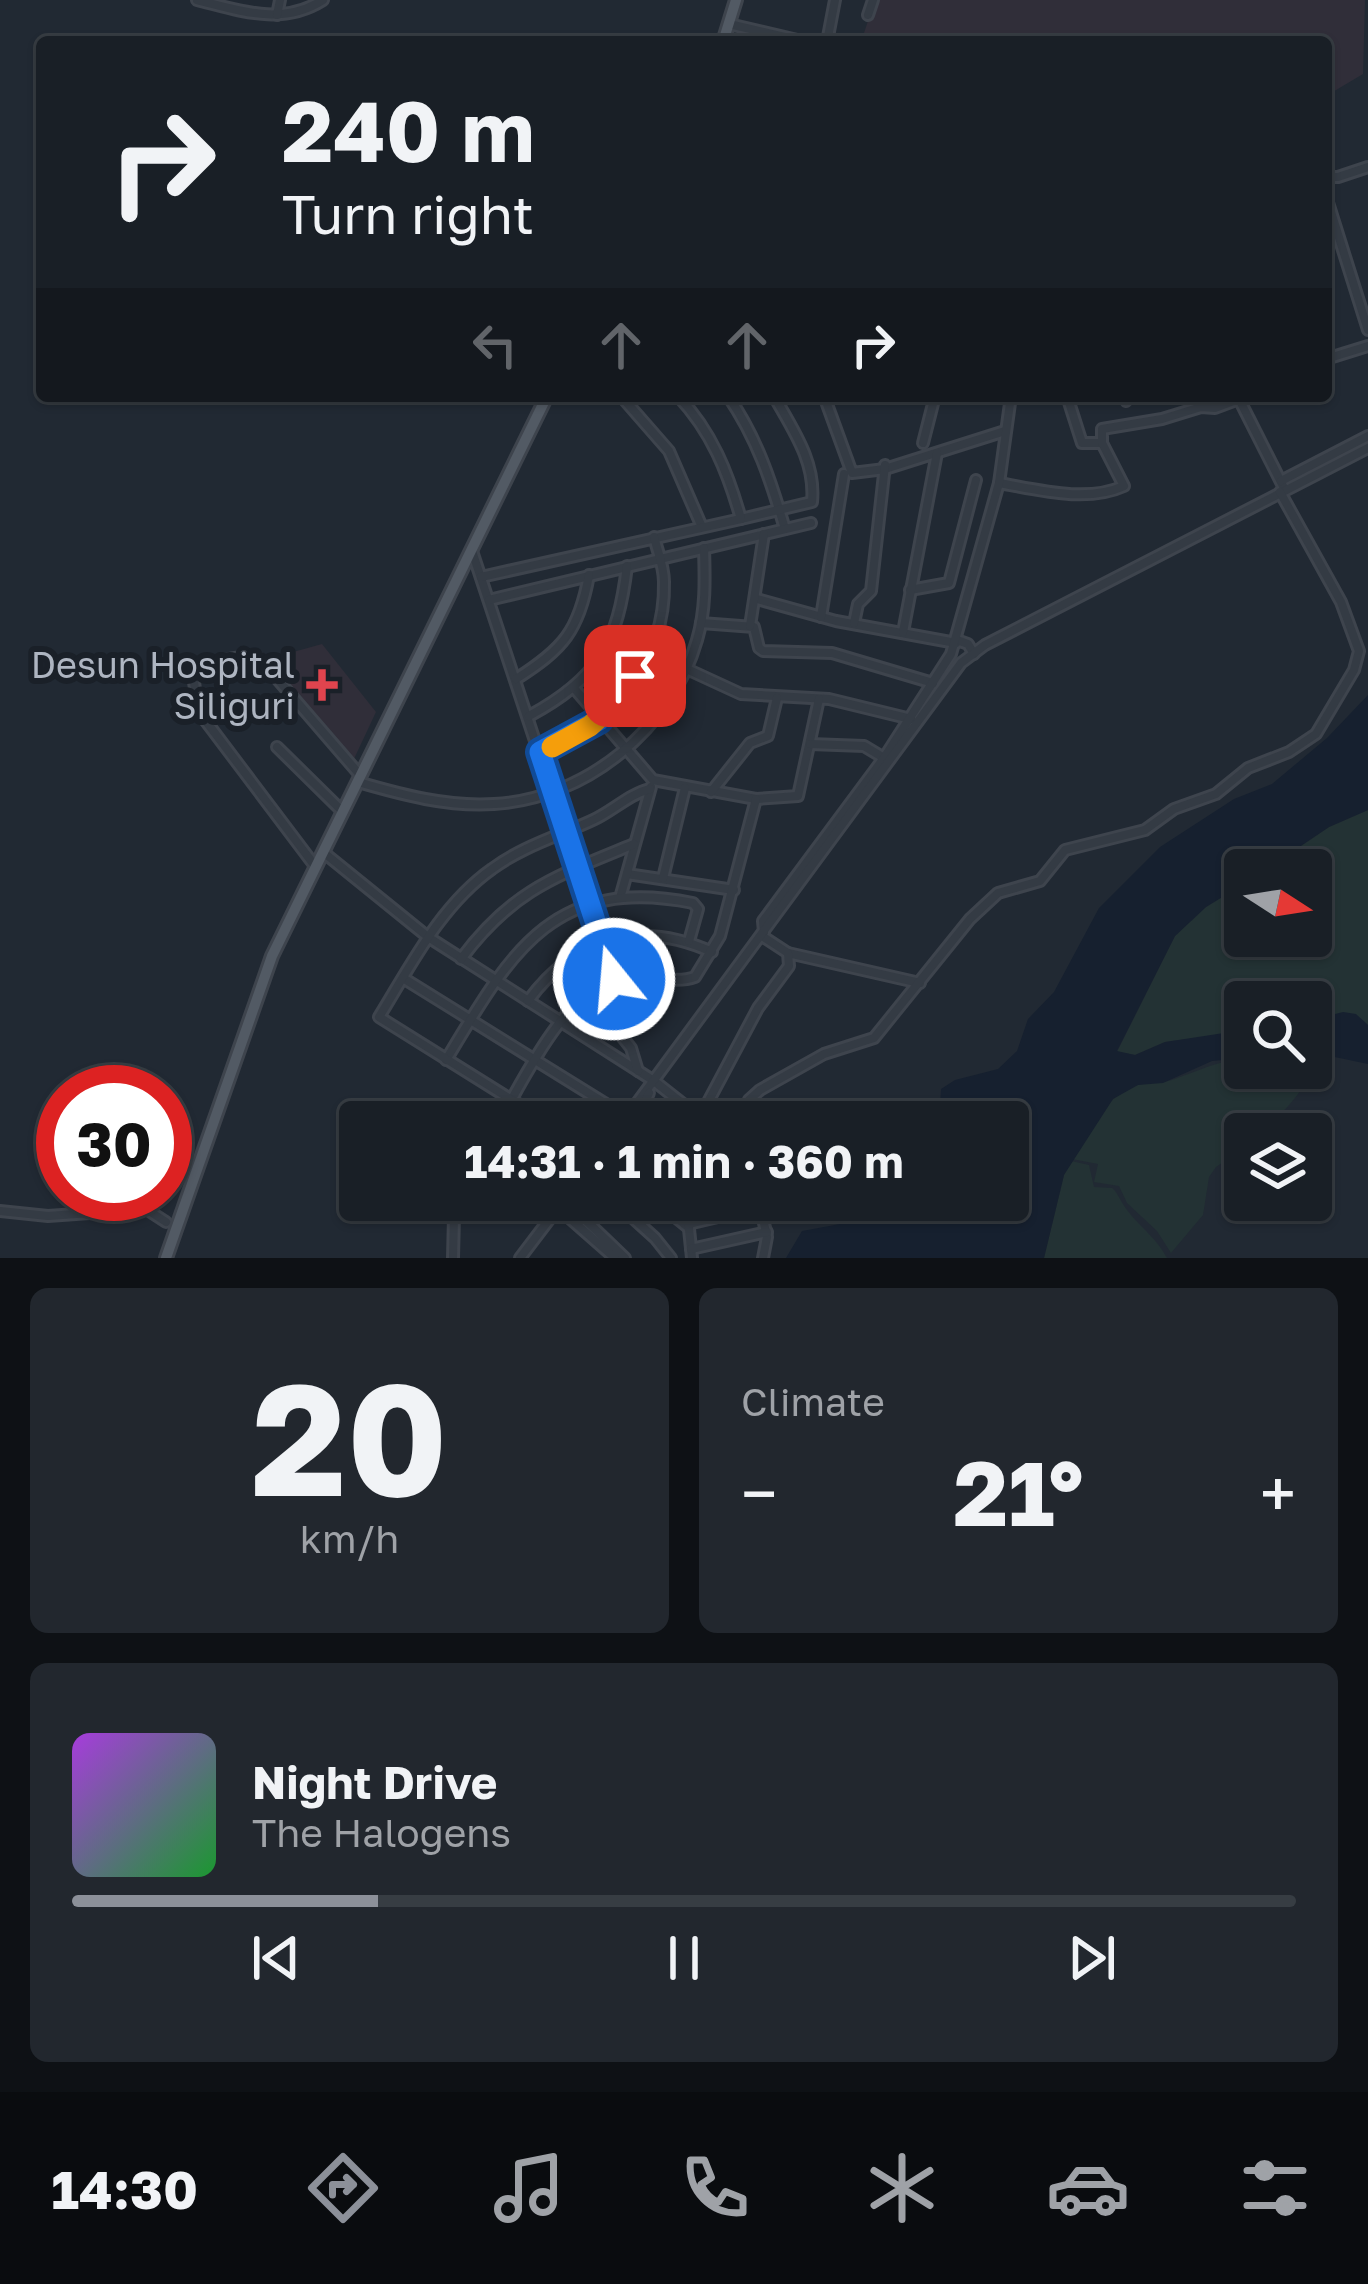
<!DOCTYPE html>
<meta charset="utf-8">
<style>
:root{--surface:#191f26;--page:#22272e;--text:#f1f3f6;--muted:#9fa2a7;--line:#373d43;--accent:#8c9099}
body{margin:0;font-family:"Golos Text",sans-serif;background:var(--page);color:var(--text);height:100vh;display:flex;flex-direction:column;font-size:45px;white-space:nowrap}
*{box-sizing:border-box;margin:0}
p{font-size:39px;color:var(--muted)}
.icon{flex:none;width:66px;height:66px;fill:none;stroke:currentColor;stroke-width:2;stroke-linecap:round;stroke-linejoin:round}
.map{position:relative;height:1258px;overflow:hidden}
.sheet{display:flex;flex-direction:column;gap:30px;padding:30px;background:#0e1115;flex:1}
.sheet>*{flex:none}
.guide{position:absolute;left:36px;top:36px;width:1296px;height:366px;border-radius:12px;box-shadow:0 3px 9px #0004,0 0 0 3px var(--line);background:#191f26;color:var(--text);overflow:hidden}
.needle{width:78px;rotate:102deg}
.buttons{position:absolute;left:1224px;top:849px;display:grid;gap:24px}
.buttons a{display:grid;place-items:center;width:108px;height:108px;border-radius:12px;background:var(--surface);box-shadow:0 3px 9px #0004,0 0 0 3px var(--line);font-size:60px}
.speed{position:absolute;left:36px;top:1065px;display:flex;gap:24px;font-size:60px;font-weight:700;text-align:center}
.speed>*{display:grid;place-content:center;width:156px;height:156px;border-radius:50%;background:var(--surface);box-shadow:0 3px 9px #0004,0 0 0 3px var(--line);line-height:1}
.speed .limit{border:18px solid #d22;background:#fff;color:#111}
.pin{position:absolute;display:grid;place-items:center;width:102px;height:102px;color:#fff;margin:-51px;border-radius:24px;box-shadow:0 6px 18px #0006}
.me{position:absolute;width:132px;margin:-66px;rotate:343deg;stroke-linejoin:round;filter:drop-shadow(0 0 9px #0008)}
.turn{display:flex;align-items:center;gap:42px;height:252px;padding:0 48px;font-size:54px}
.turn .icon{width:156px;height:156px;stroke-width:2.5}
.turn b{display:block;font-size:84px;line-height:102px}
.lanes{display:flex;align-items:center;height:114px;padding:0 48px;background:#0003;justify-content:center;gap:60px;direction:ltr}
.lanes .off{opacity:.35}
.big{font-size:90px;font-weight:700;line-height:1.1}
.sheet .card{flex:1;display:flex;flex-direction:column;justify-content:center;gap:18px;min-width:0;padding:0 42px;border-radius:18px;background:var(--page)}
.sheet .dial{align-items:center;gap:0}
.dial b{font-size:156px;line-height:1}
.song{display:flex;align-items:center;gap:36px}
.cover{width:144px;height:144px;border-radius:18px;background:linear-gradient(135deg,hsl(280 70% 55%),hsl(130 70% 35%))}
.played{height:12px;border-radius:6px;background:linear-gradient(90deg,var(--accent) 25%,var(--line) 25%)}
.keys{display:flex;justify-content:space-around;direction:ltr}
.heat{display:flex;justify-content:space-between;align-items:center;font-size:66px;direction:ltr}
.sheet .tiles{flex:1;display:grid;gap:30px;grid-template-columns:1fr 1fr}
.card:last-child{grid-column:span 2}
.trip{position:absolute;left:339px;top:1101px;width:690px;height:120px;border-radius:12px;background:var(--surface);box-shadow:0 3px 9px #0004,0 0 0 3px var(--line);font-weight:700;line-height:120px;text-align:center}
.dock{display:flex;height:192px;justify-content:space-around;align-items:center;background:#0a0c0f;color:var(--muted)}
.dock .icon{width:84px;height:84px}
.dock .active{color:var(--accent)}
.dock b{font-size:54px;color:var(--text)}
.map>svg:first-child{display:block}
.medical{fill:#302e39}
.green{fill:#233234}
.water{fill:#16202f}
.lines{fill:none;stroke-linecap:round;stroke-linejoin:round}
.minor-casing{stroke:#3e444d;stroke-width:14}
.major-casing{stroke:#3e444d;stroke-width:16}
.minor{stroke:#343b44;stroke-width:8}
.major{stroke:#525a64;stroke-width:10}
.route-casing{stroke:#114b97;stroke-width:30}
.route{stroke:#1a73e8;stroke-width:21}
.slow{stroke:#f59e0b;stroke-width:21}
.health-dot{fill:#e0444e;stroke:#1a2028;stroke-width:4.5}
.labels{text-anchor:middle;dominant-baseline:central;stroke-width:12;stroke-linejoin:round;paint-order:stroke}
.poi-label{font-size:36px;fill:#aeb5c1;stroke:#1a2028;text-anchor:end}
</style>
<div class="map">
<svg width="1368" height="1258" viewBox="0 0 1368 1258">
<rect width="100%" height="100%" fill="#212933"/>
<g class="medical">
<polygon points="875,0 1365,0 1363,74 1326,96 1326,42 861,42"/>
<polygon points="322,644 376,712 353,761 268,659"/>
</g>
<g class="green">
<path d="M1368 810V1025C1350 1006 1333 1017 1311 1020V1002H1245V1032L1165 1042 1135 1055 1117 1052 1175 936 1206 907 1245 883V936H1311V870H1265L1329 827Z"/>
<path d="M1311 1054C1316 1084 1280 1115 1260 1134H1245V1147L1216 1167 1209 1177 1203 1215 1171 1253 1157 1231 1127 1203 1119 1186 1094 1182 1098 1164 1072 1159C1086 1135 1106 1096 1134 1086 1146 1082 1159 1084 1172 1080 1198 1071 1217 1061 1245 1058V1068H1311Z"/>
<path d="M1071 1161 1089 1165 1094 1187 1112 1188C1117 1192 1119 1198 1123 1204 1135 1224 1154 1234 1167 1258H1044L1064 1175Z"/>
</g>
<g class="water">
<polygon points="1368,695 1368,810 1329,827 1265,870 1245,870 1245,883 1206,907 1175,936 1117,1051 1135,1055 1165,1042 1237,1031 1245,1032 1245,1058 1212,1061 1163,1083 1138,1085 1113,1099 1064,1175 1044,1258 786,1258 802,1231 851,1222 873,1200 1008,1200 1008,1122 939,1122 941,1089 955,1080 998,1069 1017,1051 1028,1019 1054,992 1099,908 1160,847 1234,799 1272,784 1327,738"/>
<polygon points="1343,1012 1356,1014 1368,1025 1368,1064 1311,1052 1311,1020"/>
</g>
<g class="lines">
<g class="minor-casing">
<g id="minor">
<path d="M197 0C241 11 282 26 323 0"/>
<polyline points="277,15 280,0"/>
<polyline points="868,15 873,0"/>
<polyline points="729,24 806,42"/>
<polyline points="827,42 835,0"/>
<polyline points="1326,177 1338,177 1368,167"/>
<polyline points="1326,196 1368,330"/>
<polyline points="1326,359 1368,346"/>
<polyline points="621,396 669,451 702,527"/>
<path d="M728 396C757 438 771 481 785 529"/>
<polyline points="824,396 852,473 885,469 1005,431"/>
<polyline points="1067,396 1082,443 1102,443"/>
<polyline points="1123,396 1126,401"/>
<polyline points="1238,397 1285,490"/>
<polyline points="923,443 935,396"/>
<polyline points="1281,481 1368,436"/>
<path d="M999 483C1039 490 1087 503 1124 486L1102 443V429L1162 419 1201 407 1215 408 1239 399"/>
<path d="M741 519 812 502C816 462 793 430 774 396"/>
<polyline points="472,551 614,979"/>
<path d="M481 577 741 519C728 473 712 432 678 396"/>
<polyline points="910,590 949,583 976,480"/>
<polyline points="757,599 836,621 956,643"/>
<polyline points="489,600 811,523"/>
<polyline points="821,617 844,474"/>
<polyline points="701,623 754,627 759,648 763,651 832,653 933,683"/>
<polyline points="854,623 858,604 871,591 885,465"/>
<polyline points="750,626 764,534"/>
<polyline points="903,632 937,453"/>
<polyline points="613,635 741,694 829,699 911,719"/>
<polyline points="957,640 968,644 974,654"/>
<path d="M516 679C563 649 579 631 589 575"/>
<polyline points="574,688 653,780 756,799 798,796 819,699"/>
<path d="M529 716C598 679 618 643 627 566"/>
<polyline points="810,744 864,746 884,758"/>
<polyline points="277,747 342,811"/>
<path d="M540 753C609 720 666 665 664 582 664 566 658 553 654 537"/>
<path d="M358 782C403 795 447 807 494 804 586 799 672 728 697 640 706 610 705 579 704 548"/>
<polyline points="711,792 750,743 768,736 777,698"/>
<polyline points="323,852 428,937 654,1081 706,1122"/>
<path d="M315 866 205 720 197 703 193 675C207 662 242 653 260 659L360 775"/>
<polyline points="627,874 734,890"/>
<polyline points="663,878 685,788"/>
<polyline points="620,898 651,787"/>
<polyline points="764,932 763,921 884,758 951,654 999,483 1011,396"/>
<polyline points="788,953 920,983"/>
<path d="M461 959C513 889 557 876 634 844"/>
<polyline points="403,978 627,1117"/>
<polyline points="588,994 631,1048 638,1071"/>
<path d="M528 1001C574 938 640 919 712 952"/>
<path d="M446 1060C510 954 552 875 693 903L698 909 689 941"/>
<polyline points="700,1117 758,1008 789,966 788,953 762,936"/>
<path d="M499 1122C524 1079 566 988 620 978 644 973 674 985 695 977L720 936 756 799"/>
<path d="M547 1122 379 1017C411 965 441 905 492 869 523 846 559 836 593 820 613 811 629 794 650 789"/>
<polyline points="623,1122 961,663 985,645 1368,448"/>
<polyline points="635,1122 649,1093"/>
<polyline points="686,1122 689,1108"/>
<polyline points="739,1122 749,1100 760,1090 824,1054 874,1038 970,919 998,893 1040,881 1065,850 1145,830 1174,809 1216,794 1248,768 1289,752 1316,734 1354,670 1359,651 1341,602 1280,492"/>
<polyline points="575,1200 574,1209 625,1258"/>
<polyline points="613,1200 655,1238 671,1258"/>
<polyline points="654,1200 689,1228"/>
<polyline points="686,1200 692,1258"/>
<polyline points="759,1200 767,1237 763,1258"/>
<polyline points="558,1208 615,1258"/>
<polyline points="0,1211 48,1216 146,1209 166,1222"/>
<polyline points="688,1224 761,1207"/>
<polyline points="691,1249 767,1232"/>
<polyline points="453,1258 454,1216 461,1200"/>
<polyline points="520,1258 564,1200"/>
</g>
</g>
<g class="major-casing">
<g id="major">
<polyline points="723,42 736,0"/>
<polyline points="166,1258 272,956 547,396"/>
</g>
</g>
<use href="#minor" class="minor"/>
<use href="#major" class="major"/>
</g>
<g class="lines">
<g class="route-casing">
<polyline id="route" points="614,979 540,752 599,720 635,676"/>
</g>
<use href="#route" class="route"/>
<polyline class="slow" points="552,747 590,726 611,707"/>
</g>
<path class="health-dot" d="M316 667h12v12h12v12h-12v12h-12v-12h-12v-12h12z"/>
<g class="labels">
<g class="poi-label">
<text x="295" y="664">Desun Hospital<tspan x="295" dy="41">Siliguri</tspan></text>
</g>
</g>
</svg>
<div class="buttons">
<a><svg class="needle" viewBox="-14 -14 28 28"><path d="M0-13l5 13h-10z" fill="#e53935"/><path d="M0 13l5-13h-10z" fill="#9fa2a7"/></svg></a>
<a><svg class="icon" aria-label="search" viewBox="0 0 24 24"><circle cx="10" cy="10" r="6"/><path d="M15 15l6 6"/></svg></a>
<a><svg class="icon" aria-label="layers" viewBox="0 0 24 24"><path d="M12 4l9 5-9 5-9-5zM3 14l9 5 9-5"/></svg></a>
</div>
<div class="speed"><div class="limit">30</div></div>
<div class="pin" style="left:635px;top:676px;background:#d93025"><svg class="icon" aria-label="arrive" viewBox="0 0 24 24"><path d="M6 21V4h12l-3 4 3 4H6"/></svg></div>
<svg class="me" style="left:614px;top:979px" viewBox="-20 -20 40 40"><circle r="17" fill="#1a73e8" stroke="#fff" stroke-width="3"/><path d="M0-11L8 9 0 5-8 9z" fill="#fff"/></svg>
<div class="trip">14:31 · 1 min · 360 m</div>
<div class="guide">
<div class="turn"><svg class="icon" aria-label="right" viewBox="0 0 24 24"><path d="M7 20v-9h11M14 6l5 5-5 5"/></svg><div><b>240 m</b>Turn right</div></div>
<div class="lanes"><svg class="icon off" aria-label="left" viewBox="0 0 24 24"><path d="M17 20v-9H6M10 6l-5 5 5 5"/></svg><svg class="icon off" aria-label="ahead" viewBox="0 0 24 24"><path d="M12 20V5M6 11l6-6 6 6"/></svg><svg class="icon off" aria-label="ahead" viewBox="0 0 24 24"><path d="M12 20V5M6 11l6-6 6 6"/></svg><svg class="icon" aria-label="right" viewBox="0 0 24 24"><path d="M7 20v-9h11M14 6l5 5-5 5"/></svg></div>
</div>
</div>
<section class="sheet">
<div class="tiles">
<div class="card dial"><b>20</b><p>km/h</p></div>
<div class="card"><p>Climate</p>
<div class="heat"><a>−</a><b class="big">21°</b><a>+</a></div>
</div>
<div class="card">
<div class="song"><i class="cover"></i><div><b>Night Drive</b><p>The Halogens</p></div></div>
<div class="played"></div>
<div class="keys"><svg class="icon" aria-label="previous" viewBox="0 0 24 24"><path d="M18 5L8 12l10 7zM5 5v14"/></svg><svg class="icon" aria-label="pause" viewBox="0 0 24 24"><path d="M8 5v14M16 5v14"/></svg><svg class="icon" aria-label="next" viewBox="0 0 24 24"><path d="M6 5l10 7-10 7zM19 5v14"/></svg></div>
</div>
</div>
</section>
<nav class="dock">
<b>14:30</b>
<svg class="icon active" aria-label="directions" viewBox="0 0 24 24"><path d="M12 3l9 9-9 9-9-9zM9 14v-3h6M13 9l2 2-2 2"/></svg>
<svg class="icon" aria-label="music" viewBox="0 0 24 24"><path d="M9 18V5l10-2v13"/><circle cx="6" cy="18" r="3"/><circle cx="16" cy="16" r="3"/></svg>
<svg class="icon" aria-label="phone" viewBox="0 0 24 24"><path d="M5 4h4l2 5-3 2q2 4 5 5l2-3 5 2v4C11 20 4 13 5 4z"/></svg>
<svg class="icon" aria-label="climate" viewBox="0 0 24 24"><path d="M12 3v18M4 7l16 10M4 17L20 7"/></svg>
<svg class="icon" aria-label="car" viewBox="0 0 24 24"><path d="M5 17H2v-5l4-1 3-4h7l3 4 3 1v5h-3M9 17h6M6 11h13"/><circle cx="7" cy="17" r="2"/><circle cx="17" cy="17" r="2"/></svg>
<svg class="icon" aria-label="filters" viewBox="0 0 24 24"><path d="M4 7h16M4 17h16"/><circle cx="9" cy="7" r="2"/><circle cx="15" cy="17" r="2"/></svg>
</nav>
